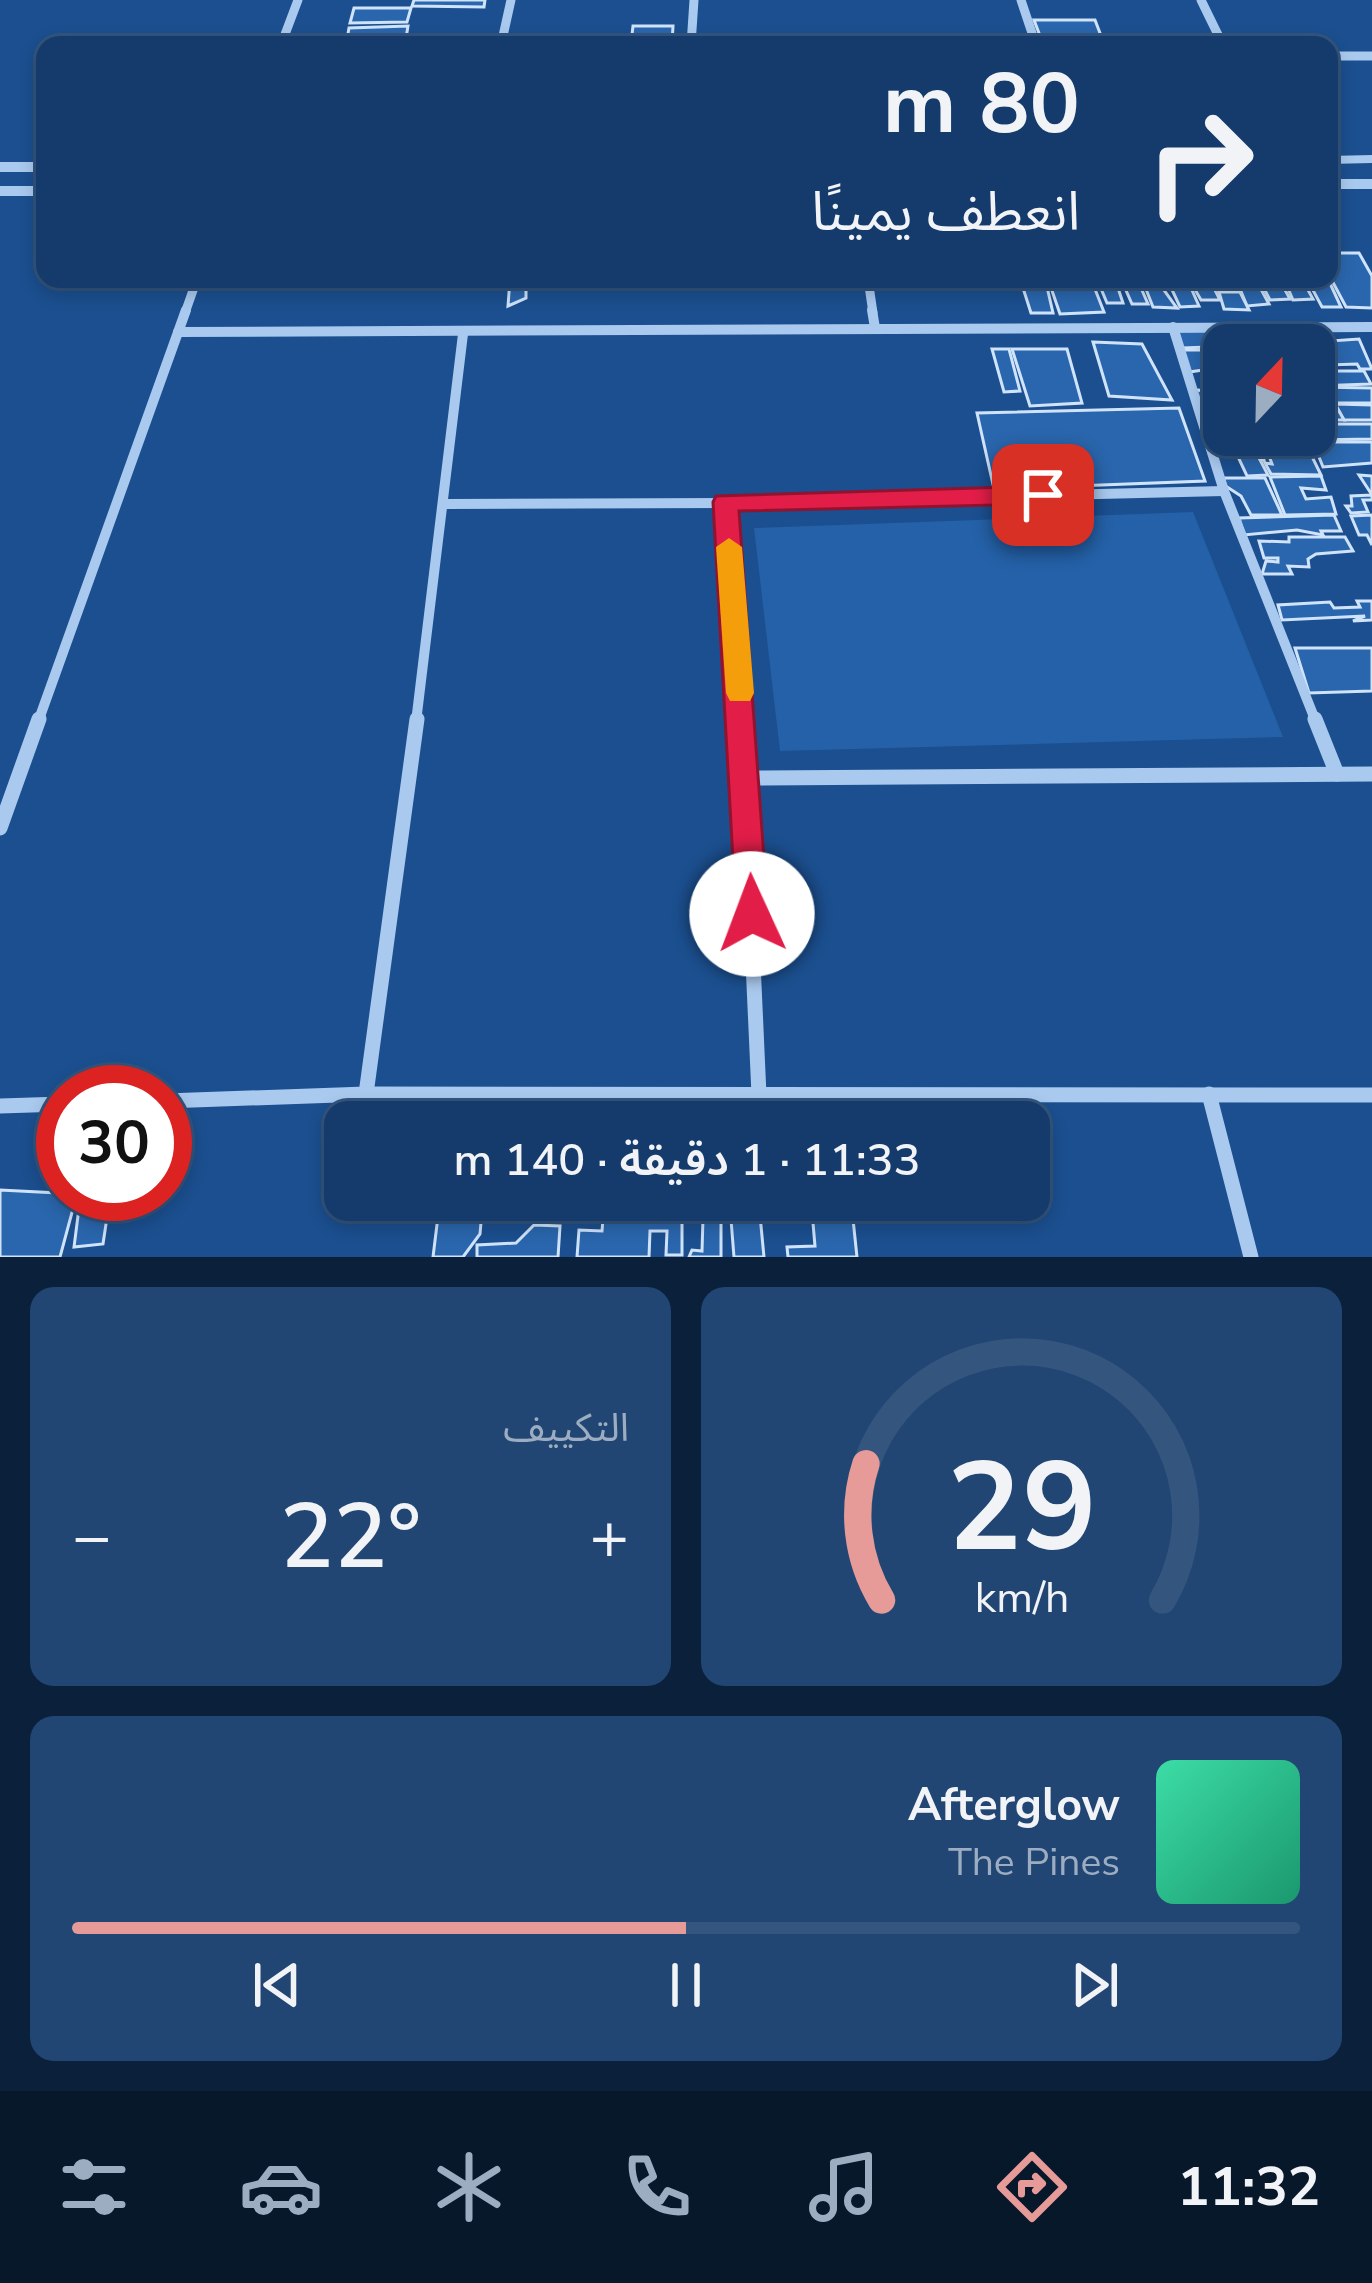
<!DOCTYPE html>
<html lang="ar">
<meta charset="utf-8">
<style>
:root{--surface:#143b6b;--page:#214673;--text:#f1f3f6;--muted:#9dadc1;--line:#33557e;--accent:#e69b98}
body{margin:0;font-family:"Nunito Sans","Noto Sans Arabic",sans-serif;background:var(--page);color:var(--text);direction:rtl;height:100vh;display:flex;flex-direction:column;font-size:45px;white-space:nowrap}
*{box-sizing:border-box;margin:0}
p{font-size:39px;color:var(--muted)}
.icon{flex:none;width:66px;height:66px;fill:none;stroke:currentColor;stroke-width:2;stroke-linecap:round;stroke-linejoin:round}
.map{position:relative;height:1257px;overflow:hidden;direction:ltr}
.sheet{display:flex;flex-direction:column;gap:30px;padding:30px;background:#0b203b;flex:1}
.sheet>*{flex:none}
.hud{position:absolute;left:36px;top:36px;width:1302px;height:252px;border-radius:24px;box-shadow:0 6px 18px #0003,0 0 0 3px var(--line);direction:rtl;background:#143b6b;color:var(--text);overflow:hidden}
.needle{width:78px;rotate:22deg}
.buttons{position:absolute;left:1203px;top:324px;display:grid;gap:24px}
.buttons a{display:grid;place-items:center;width:132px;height:132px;border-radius:24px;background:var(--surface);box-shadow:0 6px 18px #0003,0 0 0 3px var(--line);font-size:60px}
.speed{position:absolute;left:36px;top:1065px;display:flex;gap:24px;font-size:60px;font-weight:700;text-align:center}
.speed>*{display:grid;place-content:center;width:156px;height:156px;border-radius:50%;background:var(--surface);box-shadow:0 6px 18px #0003,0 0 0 3px var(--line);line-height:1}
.speed .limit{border:18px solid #d22;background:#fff;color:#111}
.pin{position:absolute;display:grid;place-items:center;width:102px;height:102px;color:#fff;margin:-51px;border-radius:24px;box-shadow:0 6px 18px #0006}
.me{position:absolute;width:132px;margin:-66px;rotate:358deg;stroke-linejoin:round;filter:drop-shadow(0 0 9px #0008)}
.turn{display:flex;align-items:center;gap:42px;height:252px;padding:0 60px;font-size:54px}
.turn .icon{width:156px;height:156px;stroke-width:2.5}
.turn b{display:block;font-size:84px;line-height:102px}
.big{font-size:90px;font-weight:600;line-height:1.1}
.sheet .widget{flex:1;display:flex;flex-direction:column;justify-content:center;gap:18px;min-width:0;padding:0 42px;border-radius:24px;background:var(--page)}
.sheet .dial{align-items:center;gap:0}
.dial svg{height:312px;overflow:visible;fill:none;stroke:var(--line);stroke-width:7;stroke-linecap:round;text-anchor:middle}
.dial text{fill:var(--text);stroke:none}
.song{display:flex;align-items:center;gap:36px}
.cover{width:144px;height:144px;border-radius:18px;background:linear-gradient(135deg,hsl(160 70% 55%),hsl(160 70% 35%))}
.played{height:12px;border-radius:6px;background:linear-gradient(90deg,var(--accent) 50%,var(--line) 50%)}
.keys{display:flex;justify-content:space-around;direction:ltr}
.heat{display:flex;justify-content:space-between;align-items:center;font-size:66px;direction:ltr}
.sheet .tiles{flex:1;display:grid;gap:30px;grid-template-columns:1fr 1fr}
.widget:last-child{grid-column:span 2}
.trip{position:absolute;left:324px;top:1101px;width:726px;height:120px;border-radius:24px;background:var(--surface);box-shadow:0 6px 18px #0003,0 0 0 3px var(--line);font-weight:600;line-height:120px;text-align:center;direction:rtl}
.tabs{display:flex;height:192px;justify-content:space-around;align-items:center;background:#08182b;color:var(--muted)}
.tabs .icon{width:84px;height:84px}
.tabs .current{color:var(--accent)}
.tabs b{font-size:54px;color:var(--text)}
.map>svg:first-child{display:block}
.green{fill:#2461a8}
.building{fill:#2a66ad;stroke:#cfe3fa;stroke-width:3}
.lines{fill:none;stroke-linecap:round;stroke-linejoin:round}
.minor-far2{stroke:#a9c9ee;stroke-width:9}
.minor-far1{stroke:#a9c9ee;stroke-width:10}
.minor{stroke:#a9c9ee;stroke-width:15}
.tertiary{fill:#a9c9ee;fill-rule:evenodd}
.route{fill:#e11d48;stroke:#92132f;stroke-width:3}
.slow{fill:#f59e0b}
</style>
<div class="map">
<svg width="1372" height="1257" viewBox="0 0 1372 1257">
<rect width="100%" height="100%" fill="#1b4f8f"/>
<polygon class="green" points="1193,512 1283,737 780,751 754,528"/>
<g class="building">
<polygon points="414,0 485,0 484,7 412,6"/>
<polygon points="354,8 411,8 407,22 350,23"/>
<polygon points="1034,20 1095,20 1103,41 1042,41"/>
<polygon points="408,26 405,44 346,45 349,28"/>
<polygon points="633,26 673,26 672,44 631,43"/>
<polygon points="1329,253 1359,253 1372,276 1372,308 1346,307 1329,275"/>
<polygon points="510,279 526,279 526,298 508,306"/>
<polygon points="1048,279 1091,279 1104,312 1060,314"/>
<polygon points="1097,279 1115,279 1123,303 1107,303"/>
<polygon points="1121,279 1137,279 1148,304 1132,304"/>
<polygon points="1142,279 1156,279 1177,308 1153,307"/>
<polygon points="1167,279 1187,279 1199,306 1180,307"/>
<polygon points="1189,279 1234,279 1239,288 1215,290 1220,300 1201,300"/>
<polygon points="1236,279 1256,280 1269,304 1247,306"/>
<polygon points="1259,279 1279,279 1290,299 1270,300"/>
<polygon points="1284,279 1302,279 1313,299 1293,300"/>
<polygon points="1307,279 1328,279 1341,307 1322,307"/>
<polygon points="1047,287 1053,313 1031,313 1023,288"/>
<polygon points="1219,292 1240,292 1249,310 1224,309"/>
<polygon points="1175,329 1242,329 1245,335 1258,334 1261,345 1182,348"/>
<polygon points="1359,339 1372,369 1360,369 1357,364 1328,365 1315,342"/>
<polygon points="1093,342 1142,344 1172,400 1109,396"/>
<polygon points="992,349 1009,349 1020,391 1004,392"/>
<polygon points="1012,349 1067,349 1082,403 1030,406"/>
<polygon points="1182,350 1224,350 1224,367 1189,372"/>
<polygon points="1314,371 1364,371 1371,384 1314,386"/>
<polygon points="1206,375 1224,375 1224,404 1199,404 1195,390 1211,391"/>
<polygon points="1314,387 1372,388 1372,403 1314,403"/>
<polygon points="1335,404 1372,405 1372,420 1344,420"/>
<polygon points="1335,404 1344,420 1314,420 1314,405"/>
<polygon points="1200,405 1224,405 1224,435 1267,438 1211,441"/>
<polygon points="1179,408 1205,481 994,489 977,413"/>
<polygon points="1314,424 1372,424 1372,439 1311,440"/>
<polygon points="1281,439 1304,440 1321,475 1271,474 1265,463 1272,464 1265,445 1284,444"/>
<polygon points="1260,440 1264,460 1259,458 1268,475 1247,476 1233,446 1223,447 1220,441"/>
<polygon points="1313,442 1372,442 1372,463 1323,467"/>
<polygon points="1359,475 1372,476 1372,500 1363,500 1368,512 1351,513 1346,506 1352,506 1351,496 1372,495"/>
<polygon points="1321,476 1326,490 1301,488 1306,499 1331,497 1336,514 1285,515 1270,477"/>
<polygon points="1224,478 1265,478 1282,515 1251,515 1241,496 1224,485"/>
<polygon points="1334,515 1341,531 1321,531 1323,535 1297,530 1244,535 1239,518"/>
<polygon points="1372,515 1372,545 1367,535 1359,535 1351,516"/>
<polygon points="1289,537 1345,537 1353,551 1316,554 1308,559 1309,567 1288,566 1292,574 1262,574 1266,561 1278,562 1278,558 1264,558 1259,541 1289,542"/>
<polygon points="1357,601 1372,601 1372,620 1353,621 1365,616 1282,620 1278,605 1330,602 1334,608 1360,607"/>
<polygon points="1295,648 1372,648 1372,691 1309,693"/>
<polygon points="0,1190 77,1194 60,1257 0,1257"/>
<polygon points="440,1200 483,1200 480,1234 463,1257 433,1257"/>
<polygon points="811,1200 851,1200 857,1257 788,1257 787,1247 815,1246"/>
<polygon points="109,1204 103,1244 74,1247 79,1208"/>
<polygon points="759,1205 764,1257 734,1257 730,1207"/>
<polygon points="604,1207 663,1208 667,1217 682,1221 682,1255 666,1255 667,1231 650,1231 649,1257 577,1257 579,1230 602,1231"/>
<polygon points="703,1218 721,1219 721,1257 689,1257 692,1250 702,1251"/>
<polygon points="534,1225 560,1226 558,1257 477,1257 477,1245 516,1243"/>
</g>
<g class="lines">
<g class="minor-far2">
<polyline points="1021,0 1036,45"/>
<polyline points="1201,0 1223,45"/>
<polyline points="281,45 298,0"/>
<polyline points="501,45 511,0"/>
<polyline points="691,45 694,0"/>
<polyline points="1329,56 1372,56"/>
<polyline points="868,279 873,313"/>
<polyline points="185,313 197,279"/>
</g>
<g class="minor-far1">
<polyline points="872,310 875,328"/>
<polyline points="1173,327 1224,491 1316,722"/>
<polyline points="178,332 1372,327"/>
<polyline points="726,503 743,722"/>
<polyline points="446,504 726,503 1224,491"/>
<polyline points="38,722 186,310"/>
<polyline points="416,722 463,334"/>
</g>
<g class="minor">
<polyline points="742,719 759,1095"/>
<polyline points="1315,719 1337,774"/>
<polyline points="747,778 1372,774"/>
<polyline points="0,828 39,719"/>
<polyline points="366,1094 417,719"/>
<polyline points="1209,1094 1251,1257"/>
<polyline points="165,1101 366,1094 1372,1095"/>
<polyline points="0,1106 63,1104"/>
</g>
<g class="tertiary">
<polygon points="1372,155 1372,163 1329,164 1329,156"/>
<rect x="0" y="162" width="45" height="10"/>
<rect x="1329" y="179" width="43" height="10"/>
<rect x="0" y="186" width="45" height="10"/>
</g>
</g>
<polygon class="route" points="1043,486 1055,495 1043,504 739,511 768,914 763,924 752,928 741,924 736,914 713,502 716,496"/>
<polygon class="slow" points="729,538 742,547 754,693 750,701 730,701 726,693 716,547"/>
</svg>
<div class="buttons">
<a><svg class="needle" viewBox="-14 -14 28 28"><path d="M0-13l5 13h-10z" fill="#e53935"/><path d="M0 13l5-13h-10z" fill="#9dadc1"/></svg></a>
</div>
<div class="speed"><div class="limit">30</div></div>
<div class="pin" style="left:1043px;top:495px;background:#d93025"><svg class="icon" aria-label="arrive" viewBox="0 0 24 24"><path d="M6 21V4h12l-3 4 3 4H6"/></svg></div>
<svg class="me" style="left:752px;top:914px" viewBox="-20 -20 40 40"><circle r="19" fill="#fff"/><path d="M0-13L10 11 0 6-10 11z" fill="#e11d48"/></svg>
<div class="trip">11:33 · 1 دقيقة · 140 m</div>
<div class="hud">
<div class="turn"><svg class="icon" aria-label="right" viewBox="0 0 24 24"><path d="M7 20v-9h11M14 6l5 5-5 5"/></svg><div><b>80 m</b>انعطف يمينًا</div></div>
</div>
</div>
<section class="sheet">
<div class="tiles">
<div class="widget dial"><svg viewBox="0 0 100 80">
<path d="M14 69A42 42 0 1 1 86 69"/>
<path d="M14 69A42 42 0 0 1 10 34" stroke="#e69b98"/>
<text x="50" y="56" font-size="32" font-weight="700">29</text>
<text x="50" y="72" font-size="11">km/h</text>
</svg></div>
<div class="widget"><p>التكييف</p>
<div class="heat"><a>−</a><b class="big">22°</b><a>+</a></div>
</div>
<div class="widget">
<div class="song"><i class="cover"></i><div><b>Afterglow</b><p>The Pines</p></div></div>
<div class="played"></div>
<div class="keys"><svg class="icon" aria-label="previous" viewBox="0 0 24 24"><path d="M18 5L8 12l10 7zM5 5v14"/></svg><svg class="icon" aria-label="pause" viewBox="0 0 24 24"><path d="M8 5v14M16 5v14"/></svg><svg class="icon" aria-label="next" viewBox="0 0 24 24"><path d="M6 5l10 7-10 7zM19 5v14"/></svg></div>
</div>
</div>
</section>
<nav class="tabs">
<b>11:32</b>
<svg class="icon current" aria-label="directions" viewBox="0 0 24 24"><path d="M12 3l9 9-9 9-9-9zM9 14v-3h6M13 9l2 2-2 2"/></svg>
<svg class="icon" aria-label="music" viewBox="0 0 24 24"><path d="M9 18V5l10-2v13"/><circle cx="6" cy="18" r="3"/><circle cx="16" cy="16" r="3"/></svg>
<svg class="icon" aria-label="phone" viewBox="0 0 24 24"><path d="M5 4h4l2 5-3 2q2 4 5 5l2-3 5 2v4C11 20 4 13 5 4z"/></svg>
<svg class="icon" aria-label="climate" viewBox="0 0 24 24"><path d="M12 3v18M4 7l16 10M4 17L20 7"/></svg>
<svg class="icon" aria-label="car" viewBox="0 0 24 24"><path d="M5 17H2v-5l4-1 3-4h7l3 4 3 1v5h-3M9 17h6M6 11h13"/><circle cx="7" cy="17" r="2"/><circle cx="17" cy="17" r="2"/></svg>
<svg class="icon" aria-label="filters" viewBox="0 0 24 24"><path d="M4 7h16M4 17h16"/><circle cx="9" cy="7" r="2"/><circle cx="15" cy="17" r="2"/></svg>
</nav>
